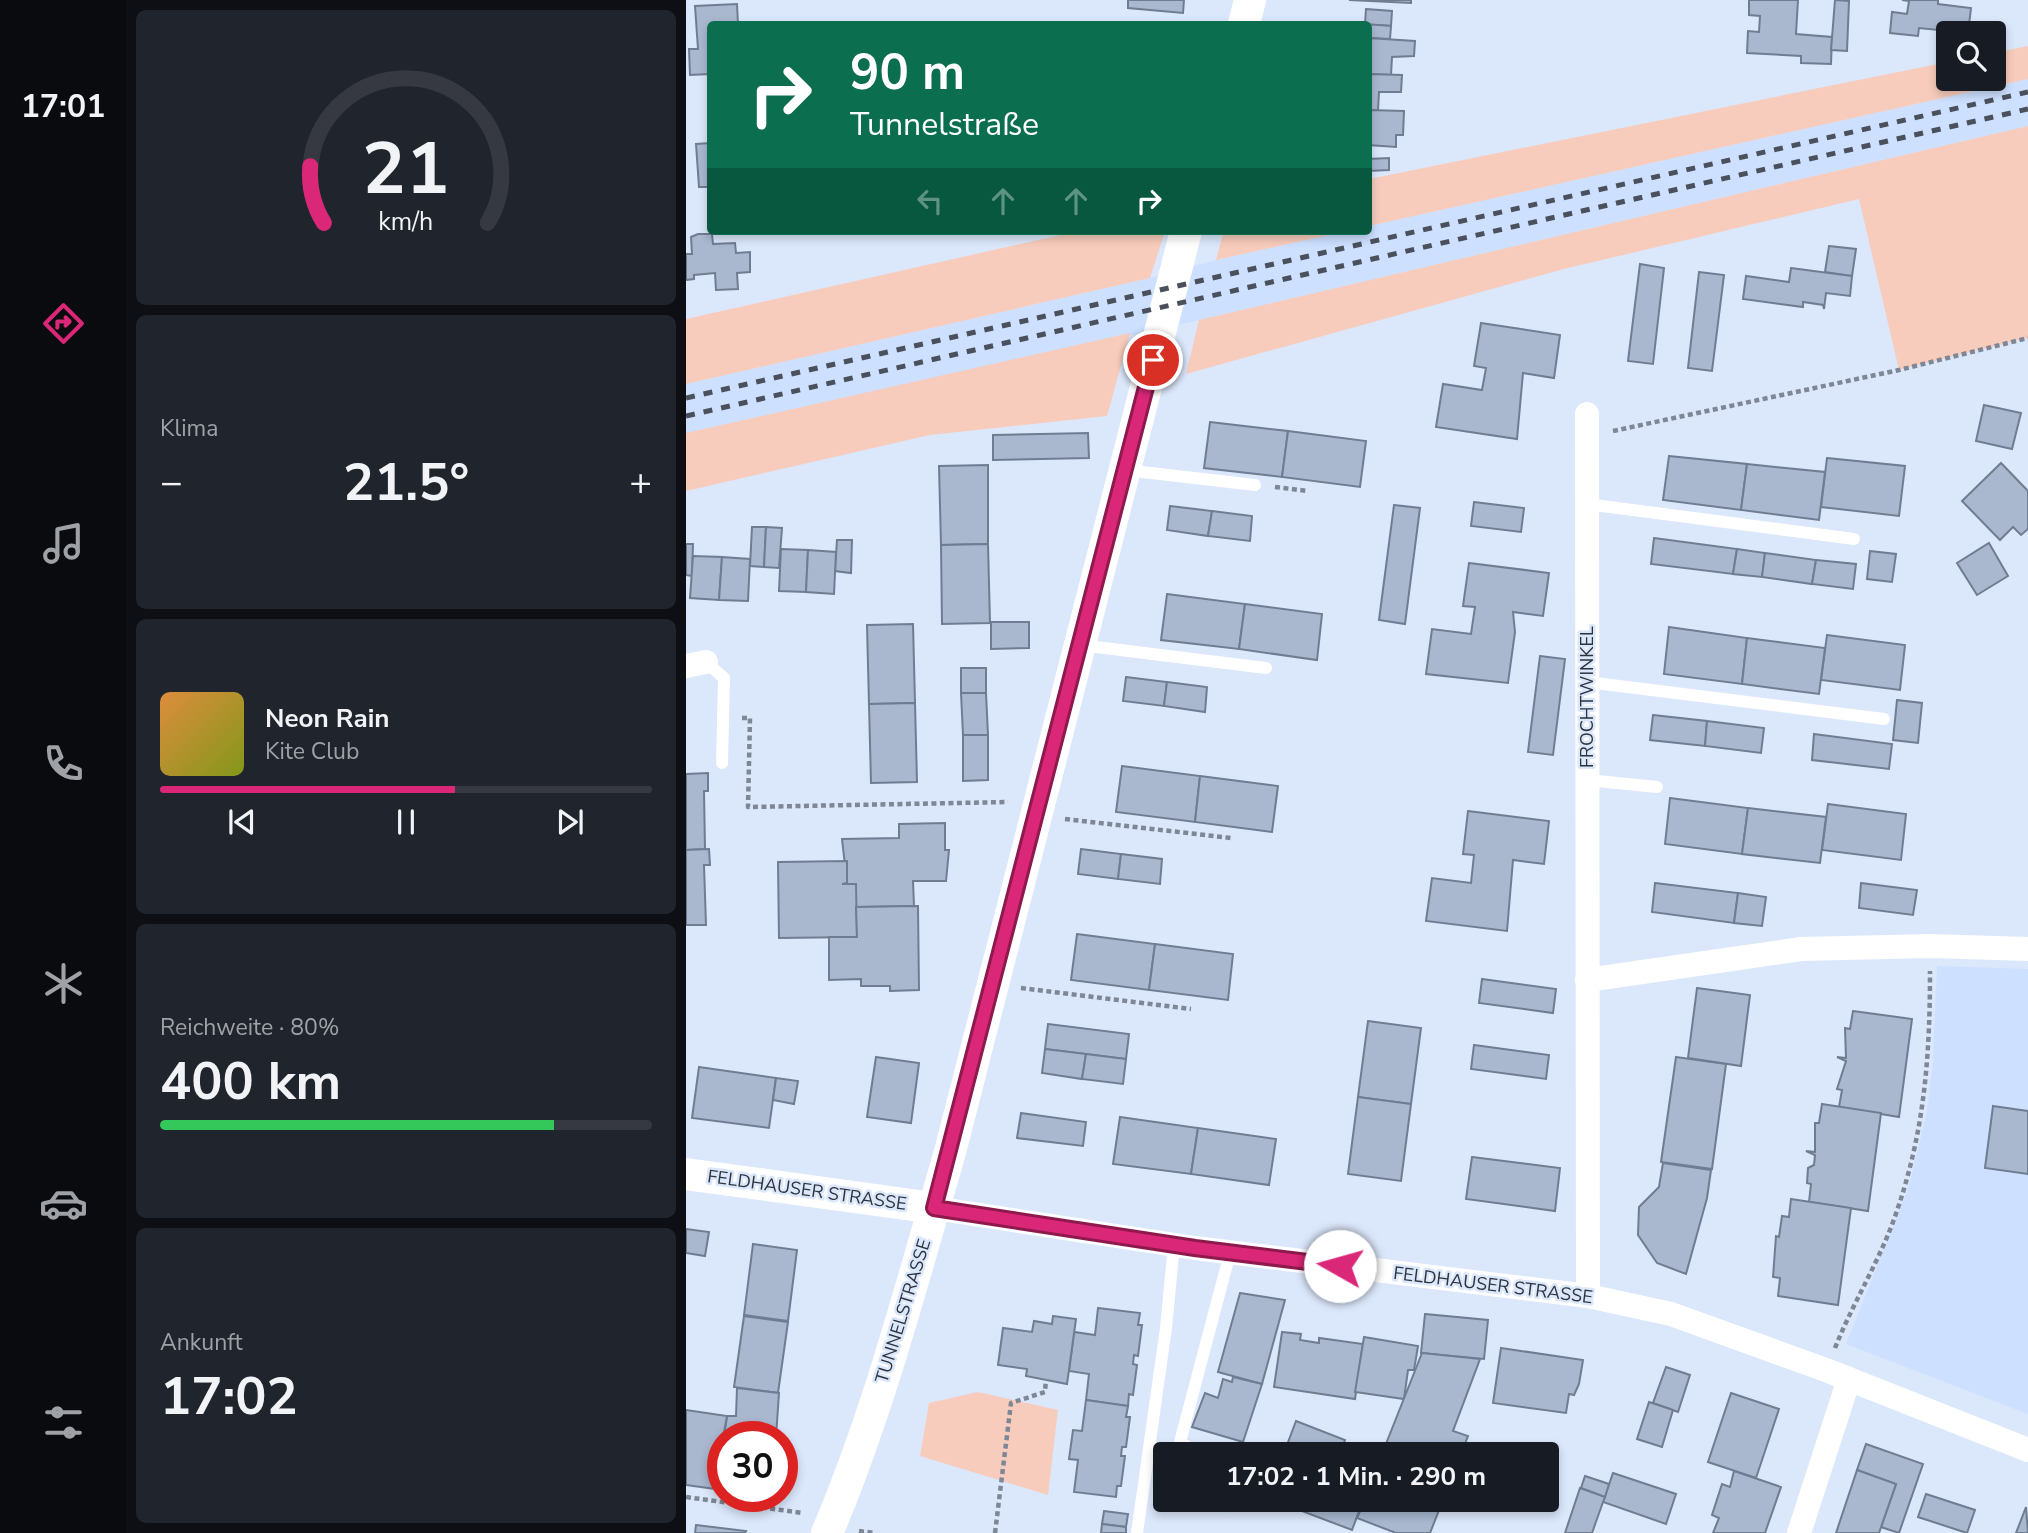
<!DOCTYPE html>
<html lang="de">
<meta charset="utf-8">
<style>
:root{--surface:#171b24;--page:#20242c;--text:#f1f3f6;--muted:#9ea1a6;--line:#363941;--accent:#db2777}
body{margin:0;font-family:"Nunito Sans",sans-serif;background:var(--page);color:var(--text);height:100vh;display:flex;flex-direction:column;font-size:26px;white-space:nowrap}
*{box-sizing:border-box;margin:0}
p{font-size:23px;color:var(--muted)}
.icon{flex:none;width:38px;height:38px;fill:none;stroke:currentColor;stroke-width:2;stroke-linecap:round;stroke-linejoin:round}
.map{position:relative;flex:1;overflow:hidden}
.drawer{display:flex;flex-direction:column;gap:10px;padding:10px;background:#0d0f14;width:560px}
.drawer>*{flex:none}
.banner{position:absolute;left:21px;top:21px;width:665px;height:214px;border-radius:7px;box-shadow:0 4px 10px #0003;background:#0b6e4f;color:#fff;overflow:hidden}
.controls{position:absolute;left:1250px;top:21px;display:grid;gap:14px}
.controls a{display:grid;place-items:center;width:70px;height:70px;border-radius:7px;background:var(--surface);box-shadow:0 4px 10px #0003;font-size:35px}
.speed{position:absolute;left:21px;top:1421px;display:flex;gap:14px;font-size:35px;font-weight:700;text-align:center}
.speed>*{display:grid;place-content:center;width:91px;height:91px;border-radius:50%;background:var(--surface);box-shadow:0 4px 10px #0003;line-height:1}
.speed .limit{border:10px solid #d22;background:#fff;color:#111}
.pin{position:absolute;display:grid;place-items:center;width:60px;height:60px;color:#fff;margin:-30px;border:4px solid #fff;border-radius:50%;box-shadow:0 2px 7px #0007}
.me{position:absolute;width:77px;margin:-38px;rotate:277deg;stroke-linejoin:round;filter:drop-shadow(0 0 5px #0008)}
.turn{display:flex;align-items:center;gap:24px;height:147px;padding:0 28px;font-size:32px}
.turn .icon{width:91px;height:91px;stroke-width:2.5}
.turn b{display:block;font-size:49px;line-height:60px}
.lanes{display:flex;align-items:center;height:66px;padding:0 28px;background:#0003;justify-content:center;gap:35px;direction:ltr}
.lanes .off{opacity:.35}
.big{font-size:52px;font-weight:700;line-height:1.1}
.drawer .tile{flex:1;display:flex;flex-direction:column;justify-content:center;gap:10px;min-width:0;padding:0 24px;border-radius:10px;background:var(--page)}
.drawer .dial{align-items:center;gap:0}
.dial svg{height:182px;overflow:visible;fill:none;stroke:var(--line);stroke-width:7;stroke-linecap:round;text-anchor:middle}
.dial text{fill:var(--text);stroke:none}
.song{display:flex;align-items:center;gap:21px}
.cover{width:84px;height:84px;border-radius:10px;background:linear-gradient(135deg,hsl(30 70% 55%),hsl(70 70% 35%))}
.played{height:7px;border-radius:4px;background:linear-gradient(90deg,var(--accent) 60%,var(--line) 60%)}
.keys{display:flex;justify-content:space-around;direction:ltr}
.heat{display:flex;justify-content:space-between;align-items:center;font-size:38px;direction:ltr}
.charge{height:10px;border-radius:5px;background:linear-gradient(90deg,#34c759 80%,var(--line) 0)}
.trip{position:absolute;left:467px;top:1442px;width:406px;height:70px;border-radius:7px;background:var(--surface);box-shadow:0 4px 10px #0003;font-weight:700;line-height:70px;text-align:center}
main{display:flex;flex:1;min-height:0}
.tab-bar{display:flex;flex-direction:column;width:126px;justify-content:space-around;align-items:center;background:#090b0e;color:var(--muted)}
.tab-bar .icon{width:49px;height:49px}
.tab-bar .selected{color:var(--accent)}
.tab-bar b{font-size:32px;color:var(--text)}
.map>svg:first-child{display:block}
.built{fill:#cde0ff}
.green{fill:#f8ccbc}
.building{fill:#a9b8cf;stroke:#6f7d92;stroke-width:2}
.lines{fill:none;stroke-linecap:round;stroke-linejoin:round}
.path{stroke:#7e8795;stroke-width:4.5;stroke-dasharray:5 3.5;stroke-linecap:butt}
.service{stroke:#fff;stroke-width:12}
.minor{stroke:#fff;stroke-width:24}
.tertiary{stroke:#fff;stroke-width:32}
.rail{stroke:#4a515c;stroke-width:5;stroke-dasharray:9 9;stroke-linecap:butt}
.route-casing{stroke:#8e194d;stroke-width:18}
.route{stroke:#db2777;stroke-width:12}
.labels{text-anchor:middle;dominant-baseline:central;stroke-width:5;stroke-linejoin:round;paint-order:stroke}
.street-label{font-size:18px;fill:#2d333c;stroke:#dbe7fb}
</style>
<main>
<nav class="tab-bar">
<b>17:01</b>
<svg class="icon selected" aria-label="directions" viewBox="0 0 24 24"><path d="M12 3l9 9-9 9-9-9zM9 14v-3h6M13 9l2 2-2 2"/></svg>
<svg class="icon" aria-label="music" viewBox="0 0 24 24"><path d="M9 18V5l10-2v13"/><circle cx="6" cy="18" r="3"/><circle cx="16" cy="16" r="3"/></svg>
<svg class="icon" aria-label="phone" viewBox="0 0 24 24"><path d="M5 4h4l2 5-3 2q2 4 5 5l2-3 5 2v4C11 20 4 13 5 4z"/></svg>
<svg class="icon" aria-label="climate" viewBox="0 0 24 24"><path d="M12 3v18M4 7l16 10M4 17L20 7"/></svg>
<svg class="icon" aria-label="car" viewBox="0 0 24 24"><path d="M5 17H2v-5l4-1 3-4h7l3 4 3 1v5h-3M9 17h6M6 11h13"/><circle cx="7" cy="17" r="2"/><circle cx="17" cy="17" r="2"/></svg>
<svg class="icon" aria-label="filters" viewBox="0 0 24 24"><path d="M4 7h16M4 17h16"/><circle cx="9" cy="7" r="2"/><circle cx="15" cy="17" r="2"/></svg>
</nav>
<section class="drawer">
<div class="tile dial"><svg viewBox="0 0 100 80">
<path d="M14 69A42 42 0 1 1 86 69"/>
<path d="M14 69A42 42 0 0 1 8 44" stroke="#db2777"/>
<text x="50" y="56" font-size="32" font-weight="700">21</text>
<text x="50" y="72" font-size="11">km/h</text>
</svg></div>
<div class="tile"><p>Klima</p>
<div class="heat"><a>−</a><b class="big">21.5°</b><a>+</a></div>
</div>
<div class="tile">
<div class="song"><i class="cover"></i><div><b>Neon Rain</b><p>Kite Club</p></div></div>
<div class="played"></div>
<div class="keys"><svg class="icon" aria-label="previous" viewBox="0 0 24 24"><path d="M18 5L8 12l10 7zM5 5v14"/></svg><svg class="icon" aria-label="pause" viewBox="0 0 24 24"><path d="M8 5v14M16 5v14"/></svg><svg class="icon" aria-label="next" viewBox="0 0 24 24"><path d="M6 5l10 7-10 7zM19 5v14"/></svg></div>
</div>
<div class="tile"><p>Reichweite · 80%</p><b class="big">400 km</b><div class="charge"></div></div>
<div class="tile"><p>Ankunft</p><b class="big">17:02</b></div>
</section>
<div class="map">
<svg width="1342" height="1533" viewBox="0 0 1342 1533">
<rect width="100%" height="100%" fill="#dbe7fb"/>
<g class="built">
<polygon points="1342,79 1342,126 514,320 0,433 0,384 464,278 530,260 661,231 682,231 683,226"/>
<polygon points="1251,966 1342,969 1342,1414 1160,1344 1223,1186 1241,1112 1247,1062"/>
</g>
<g class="green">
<polygon points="1342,46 1342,79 683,226 683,179 1262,62 1262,79 1307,79 1307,53"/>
<polygon points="1342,126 1342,338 1213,370 1173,199 878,269 500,374 513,320"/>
<polygon points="392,231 479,231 464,278 0,384 0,319"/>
<polygon points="538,231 661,231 530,260"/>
<polygon points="444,333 421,416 244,435 0,491 0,433"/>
<polygon points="292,1392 372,1410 362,1495 234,1456 243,1403"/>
</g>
<g class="building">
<polygon points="442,0 498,0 497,13 442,8"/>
<polygon points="663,0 725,0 725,3"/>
<polygon points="1063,0 1112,0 1110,34 1146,37 1145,64 1115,63 1115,56 1061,53 1062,31 1073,32 1074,16 1063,15"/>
<polygon points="1149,0 1163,1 1161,51 1145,50"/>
<polygon points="1216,0 1252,0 1252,4 1285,8 1282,33 1233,28 1232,36 1204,33 1206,12 1221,14 1223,1"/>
<polygon points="51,4 52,24 24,24 24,74 4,75 3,49 12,49 9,6"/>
<polygon points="680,9 706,11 705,26 679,24"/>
<polygon points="679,24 705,26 704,39 682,38 682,24"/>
<polygon points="682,38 729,41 728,56 706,57 705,75 682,74"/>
<polygon points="682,74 716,75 715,92 693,92 692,110 682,110"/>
<polygon points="682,110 718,111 717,135 710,135 710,147 682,145"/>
<polygon points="24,143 24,187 13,187 10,144"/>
<polygon points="703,158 703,170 682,171 682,159"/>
<polygon points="12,234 26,234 27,244 49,243 50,253 64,252 64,272 51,273 52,289 30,290 29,273 8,275 8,279 0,280 0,254 6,254 5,237"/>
<polygon points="1143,246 1170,249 1166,276 1139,272"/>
<polygon points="954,264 978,268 967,364 942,361"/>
<polygon points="1105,268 1166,276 1164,296 1140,293 1138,309 1137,305 1117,302 1117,307 1057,299 1060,276 1103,282"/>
<polygon points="1013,272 1038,275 1026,371 1002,368"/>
<polygon points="795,323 874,335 868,378 837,373 831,439 750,427 757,384 796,390 800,368 788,366"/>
<polygon points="1298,405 1335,413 1326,449 1290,441"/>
<polygon points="524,422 602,431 596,477 518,468"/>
<polygon points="602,431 680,441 674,487 596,477"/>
<polygon points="402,433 403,458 307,460 307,435"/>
<polygon points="983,456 1061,464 1055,510 977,500"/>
<polygon points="1141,458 1219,466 1213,516 1135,507"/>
<polygon points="1315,463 1342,491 1342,529 1335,535 1327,527 1314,540 1276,501"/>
<polygon points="1061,464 1139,472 1133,520 1055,510"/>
<polygon points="302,465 302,544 255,545 253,466"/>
<polygon points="788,502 838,508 835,532 785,526"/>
<polygon points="708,505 734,508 719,624 693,620"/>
<polygon points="484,506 526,511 522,536 481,530"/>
<polygon points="526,511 566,516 564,541 522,536"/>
<polygon points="66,527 80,527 78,567 64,566"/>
<polygon points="80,527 96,528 93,568 78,567"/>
<polygon points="968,538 1051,549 1047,574 965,564"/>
<polygon points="151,540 166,540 165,573 149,571"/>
<polygon points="1303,543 1322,576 1291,595 1271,563"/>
<polygon points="0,544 7,544 6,576 0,575"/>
<polygon points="302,544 304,623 256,624 255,545"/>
<polygon points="95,549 122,550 120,592 93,591"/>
<polygon points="1051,549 1079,553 1076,577 1047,574"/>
<polygon points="122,550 150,552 148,594 120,592"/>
<polygon points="1184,551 1210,554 1206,582 1181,579"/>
<polygon points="1079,553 1130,560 1126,584 1076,577"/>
<polygon points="7,556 36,557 33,600 4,598"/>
<polygon points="36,557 64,559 62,601 33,600"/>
<polygon points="1130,560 1170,564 1167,589 1126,584"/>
<polygon points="783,563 863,573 857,616 827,612 829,632 822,683 740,674 746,629 785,634 789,607 777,606"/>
<polygon points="481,594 559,604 553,649 475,640"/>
<polygon points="559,604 636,614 631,660 553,649"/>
<polygon points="305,622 343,622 343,648 305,649"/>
<polygon points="227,624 229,703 183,704 181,625"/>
<polygon points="983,627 1061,638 1056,684 978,674"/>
<polygon points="1141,635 1219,645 1214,690 1135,680"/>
<polygon points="1061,638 1139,648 1133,694 1056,684"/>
<polygon points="854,656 879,659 867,755 842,752"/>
<rect x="275" y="668" width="25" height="25"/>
<polygon points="440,677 481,682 478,706 437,701"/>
<polygon points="481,682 521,687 519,712 478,706"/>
<polygon points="275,693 300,693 302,735 277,735"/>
<polygon points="1211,700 1236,703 1232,743 1207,740"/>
<polygon points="229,703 231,782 185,783 183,704"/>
<polygon points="967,715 1021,721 1019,746 964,740"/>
<polygon points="1021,721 1078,728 1075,753 1019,746"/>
<polygon points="1128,734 1206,744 1203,769 1126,760"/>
<polygon points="277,735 302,735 302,780 277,781"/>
<polygon points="436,766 514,776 509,822 430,812"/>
<polygon points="22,773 22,791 18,791 19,849 0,850 0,774"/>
<polygon points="514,776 592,786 586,832 509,822"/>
<polygon points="984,798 1062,808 1056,854 979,844"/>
<polygon points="1142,804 1220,814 1215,860 1136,850"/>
<polygon points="1062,808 1140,817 1134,863 1056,854"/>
<polygon points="782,811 863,821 858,864 827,860 821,931 740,921 746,878 785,883 788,855 777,854"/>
<polygon points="259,823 259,850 263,850 260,881 227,881 228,906 170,907 170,884 156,884 161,883 156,839 213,838 213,824"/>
<polygon points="23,849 24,865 18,865 20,925 0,925 0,850"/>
<polygon points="395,849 435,854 432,879 392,874"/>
<polygon points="435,854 476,859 474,884 432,879"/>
<polygon points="161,861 161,883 156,884 170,884 171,937 93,938 92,862"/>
<polygon points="969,883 1052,893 1048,923 966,912"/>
<polygon points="1175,883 1231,890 1227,915 1173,908"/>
<polygon points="1052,893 1080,897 1076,926 1048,923"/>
<polygon points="232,906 233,990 204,991 204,986 175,986 175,979 143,980 143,937 171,937 170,907"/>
<polygon points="391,934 469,944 463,990 385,980"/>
<polygon points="469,944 547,954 542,1000 463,990"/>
<polygon points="796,979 870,989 867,1013 793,1003"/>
<polygon points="1011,988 1064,995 1055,1066 1002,1058"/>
<polygon points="1167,1011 1226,1019 1213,1117 1153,1107 1156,1090 1151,1089 1160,1061 1151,1057 1160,1058 1159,1028 1164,1029"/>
<polygon points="682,1021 735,1028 725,1104 672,1097"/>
<polygon points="362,1024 443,1034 440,1059 359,1049"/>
<polygon points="788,1045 863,1055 860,1079 785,1069"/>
<polygon points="359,1049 400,1054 396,1079 356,1073"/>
<polygon points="400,1054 440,1059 437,1084 396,1079"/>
<polygon points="190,1057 233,1063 225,1123 181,1117"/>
<polygon points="990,1057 1040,1064 1026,1169 975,1162"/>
<polygon points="13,1067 90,1078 83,1128 6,1118"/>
<polygon points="90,1078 112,1081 108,1104 87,1100"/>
<polygon points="672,1097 725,1104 715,1181 662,1174"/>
<polygon points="1136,1104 1195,1113 1182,1211 1123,1202 1125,1184 1121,1183 1122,1168 1128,1165 1129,1155 1120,1151 1129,1152 1129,1123 1133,1123"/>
<polygon points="1307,1106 1342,1111 1342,1174 1299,1168"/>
<polygon points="335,1113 400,1122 397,1146 331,1138"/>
<polygon points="434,1117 512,1128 505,1174 427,1164"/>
<polygon points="512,1128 590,1139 583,1185 505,1174"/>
<polygon points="786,1157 874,1168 869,1211 780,1199"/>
<polygon points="977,1163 1025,1170 1021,1198 1000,1274 971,1263 952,1235 953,1207 973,1187"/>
<polygon points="1105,1199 1165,1208 1152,1305 1092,1296 1094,1278 1087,1277 1090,1236 1093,1237 1096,1216 1103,1217"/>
<polygon points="0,1229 23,1232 19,1256 0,1253"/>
<polygon points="67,1244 111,1250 102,1321 58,1315"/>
<polygon points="554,1293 599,1300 576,1384 532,1372"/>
<polygon points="412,1308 454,1313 452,1325 456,1325 452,1356 448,1355 447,1364 451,1365 447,1395 443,1394 442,1406 400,1400 403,1374 383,1371 388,1332 409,1335"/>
<polygon points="739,1314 802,1320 798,1359 735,1353"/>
<polygon points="58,1316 102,1322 92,1393 48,1387"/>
<polygon points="367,1316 390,1319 381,1384 340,1376 341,1369 312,1365 317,1328 346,1332 348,1321 366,1324"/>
<polygon points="596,1332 615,1334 614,1340 633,1343 633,1338 677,1344 669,1399 588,1387"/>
<polygon points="678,1337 732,1346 728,1370 722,1370 718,1399 669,1392"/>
<polygon points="815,1348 897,1360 893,1384 888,1395 883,1394 880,1413 807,1403"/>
<polygon points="736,1353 794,1359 767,1431 782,1436 775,1454 696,1454"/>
<polygon points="980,1367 1004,1375 992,1412 967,1403"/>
<polygon points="547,1377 576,1384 557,1442 506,1427 519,1393 532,1398 537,1379 546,1382"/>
<polygon points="51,1388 93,1393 90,1437 38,1437 41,1416 50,1416"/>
<polygon points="1045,1393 1093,1409 1070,1478 1022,1462"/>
<polygon points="400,1400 442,1406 440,1417 444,1417 440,1447 436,1447 435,1456 439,1456 435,1486 431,1486 430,1497 388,1492 392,1460 383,1459 387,1430 396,1431"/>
<polygon points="963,1402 987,1410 976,1447 951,1439"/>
<polygon points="0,1410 41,1416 37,1437 37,1490 0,1485"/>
<polygon points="610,1421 659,1440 654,1454 626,1454 601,1445"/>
<polygon points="1180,1444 1237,1464 1213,1533 1195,1527 1210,1484 1171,1470"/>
<polygon points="477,1459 480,1460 480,1487 468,1483"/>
<polygon points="1171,1470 1210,1484 1193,1533 1150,1533"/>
<polygon points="1048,1471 1095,1487 1079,1533 1027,1533 1033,1518 1026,1515 1036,1484 1044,1487"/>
<polygon points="927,1473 990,1494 980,1524 917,1502"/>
<polygon points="899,1476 923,1484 919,1497 895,1488"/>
<polygon points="894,1488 919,1497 917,1502 906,1533 879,1533"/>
<polygon points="1240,1494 1289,1510 1281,1533 1232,1517"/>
<polygon points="511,1500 543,1500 539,1511"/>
<polygon points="587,1500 658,1500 675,1506 666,1530"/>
<polygon points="679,1500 757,1500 744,1533 710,1533 671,1518"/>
<polygon points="1340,1507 1342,1533 1330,1533"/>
<polygon points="418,1511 442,1514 440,1527 416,1524"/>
<polygon points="416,1524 440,1527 440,1533 415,1533"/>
<polygon points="10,1525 60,1531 59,1533 9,1533"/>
</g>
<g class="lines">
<g class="path">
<polyline points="927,431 1213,370 1342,338"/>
<polyline points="589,487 622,491"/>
<polyline points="56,718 64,718 62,807 322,802"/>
<polyline points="379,819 545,838"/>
<polyline points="335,988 505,1009"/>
<path d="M1149 1348C1166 1305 1191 1265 1207 1222 1238 1137 1244 1060 1244 971"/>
<polyline points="0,1497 117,1513"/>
<polyline points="173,1531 189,1533"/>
<polyline points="309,1533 325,1403 359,1392 360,1379"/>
</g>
<g class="service">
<polyline points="439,470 569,485"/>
<polyline points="901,504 1168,539"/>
<polyline points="394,645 580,668"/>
<polyline points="20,662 38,678 36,763"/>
<polyline points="901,682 1198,719"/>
<polyline points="901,780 971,787"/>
<polyline points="513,1454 494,1442 544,1253"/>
<polyline points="451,1533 480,1328 488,1245"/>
</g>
<g class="minor">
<polyline points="901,414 902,1296"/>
<polyline points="0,666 20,662"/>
<polyline points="901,980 1115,949 1244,946 1342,949"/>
<polyline points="248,1208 509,1248 902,1296 985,1314 1140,1370 1342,1450"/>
<polyline points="1113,1533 1163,1379"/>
</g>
<g class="tertiary">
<polyline points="558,24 564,0"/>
<polyline points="0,1174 248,1208"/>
<path d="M141 1533C193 1411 227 1279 264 1152L500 231"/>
</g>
<g class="rail">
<polyline points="0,398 1342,92"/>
<polyline points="0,416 1342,109"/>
</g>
</g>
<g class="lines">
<g class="route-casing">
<polyline id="route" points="467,360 248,1208 509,1248 654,1266"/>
</g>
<use href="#route" class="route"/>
</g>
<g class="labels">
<g class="street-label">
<text transform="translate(901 697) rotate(-90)">FROCHTWINKEL</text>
<text transform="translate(121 1190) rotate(8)">FELDHAUSER STRASSE</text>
<text transform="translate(807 1285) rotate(7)">FELDHAUSER STRASSE</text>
<text transform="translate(217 1311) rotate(-73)">TUNNELSTRASSE</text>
</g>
</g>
</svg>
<div class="controls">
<a><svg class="icon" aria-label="search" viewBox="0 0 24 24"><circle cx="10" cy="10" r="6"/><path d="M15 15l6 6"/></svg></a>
</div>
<div class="speed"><div class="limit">30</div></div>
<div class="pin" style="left:467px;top:360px;background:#d93025"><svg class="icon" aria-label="arrive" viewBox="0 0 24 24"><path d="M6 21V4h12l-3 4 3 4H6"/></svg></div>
<svg class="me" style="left:654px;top:1266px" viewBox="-20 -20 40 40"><circle r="19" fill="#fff"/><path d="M0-13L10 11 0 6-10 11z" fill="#db2777"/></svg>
<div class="trip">17:02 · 1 Min. · 290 m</div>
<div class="banner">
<div class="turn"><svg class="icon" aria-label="right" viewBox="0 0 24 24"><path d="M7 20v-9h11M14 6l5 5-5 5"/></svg><div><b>90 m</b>Tunnelstraße</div></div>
<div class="lanes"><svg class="icon off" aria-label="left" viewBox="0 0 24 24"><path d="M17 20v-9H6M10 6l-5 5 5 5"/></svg><svg class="icon off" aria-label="ahead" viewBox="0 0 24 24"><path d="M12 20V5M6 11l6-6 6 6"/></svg><svg class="icon off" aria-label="ahead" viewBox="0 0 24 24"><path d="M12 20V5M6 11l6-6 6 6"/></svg><svg class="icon" aria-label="right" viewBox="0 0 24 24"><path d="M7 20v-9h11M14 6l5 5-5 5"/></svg></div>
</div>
</div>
</main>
